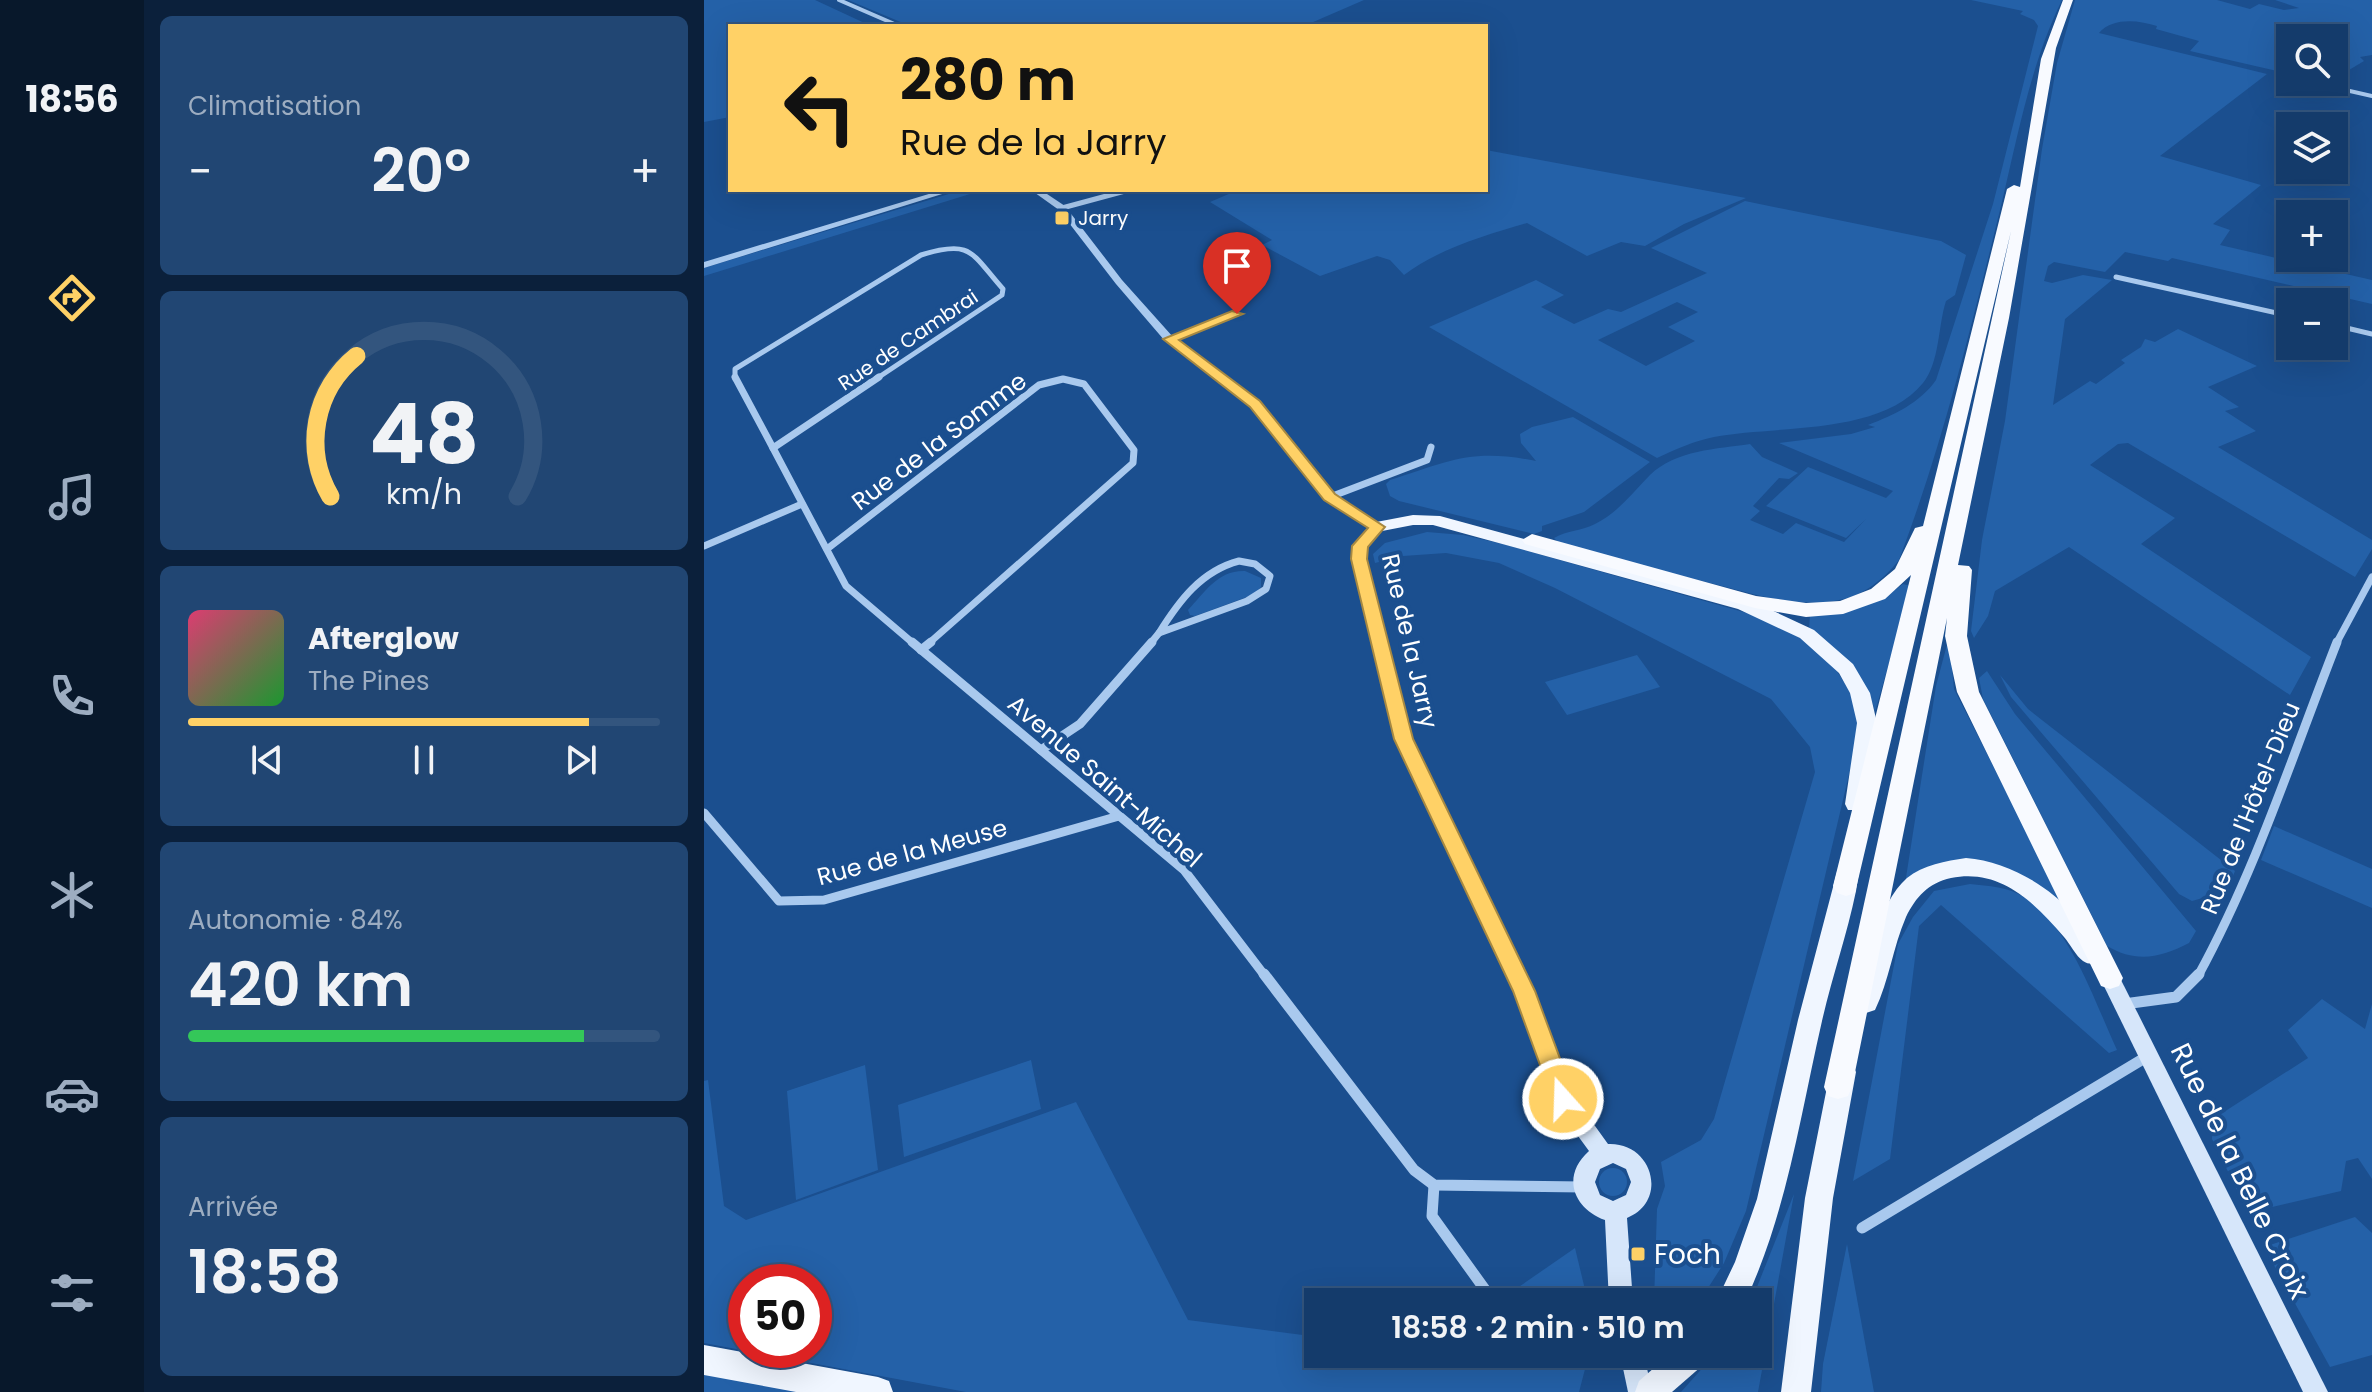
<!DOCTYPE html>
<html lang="fr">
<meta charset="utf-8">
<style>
:root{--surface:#143b6b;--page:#214673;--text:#f1f3f6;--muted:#9dadc1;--line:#33557e;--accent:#ffd166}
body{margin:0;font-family:Poppins,sans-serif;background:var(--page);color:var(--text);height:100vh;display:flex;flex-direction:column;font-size:30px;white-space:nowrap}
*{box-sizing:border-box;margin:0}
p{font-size:26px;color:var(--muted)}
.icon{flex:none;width:44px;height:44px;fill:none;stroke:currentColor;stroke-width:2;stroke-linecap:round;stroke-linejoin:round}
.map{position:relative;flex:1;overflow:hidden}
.details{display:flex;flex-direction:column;gap:16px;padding:16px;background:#0b203b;width:560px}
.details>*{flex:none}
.banner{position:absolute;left:24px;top:24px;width:760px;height:168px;border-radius:0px;box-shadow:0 8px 32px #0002,0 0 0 2px var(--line);background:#ffd166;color:#111;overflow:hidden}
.tools{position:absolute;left:1572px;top:24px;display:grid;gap:16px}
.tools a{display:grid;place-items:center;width:72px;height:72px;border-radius:0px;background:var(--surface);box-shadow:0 8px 32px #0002,0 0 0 2px var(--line);font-size:40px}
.speed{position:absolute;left:24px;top:1264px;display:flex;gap:16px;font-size:40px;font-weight:700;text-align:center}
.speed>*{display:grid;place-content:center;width:104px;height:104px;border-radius:50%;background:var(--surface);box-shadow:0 8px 32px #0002,0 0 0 2px var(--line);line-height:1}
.speed .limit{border:12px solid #d22;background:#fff;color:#111}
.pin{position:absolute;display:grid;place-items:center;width:68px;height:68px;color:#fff;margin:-82px -34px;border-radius:50% 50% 50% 0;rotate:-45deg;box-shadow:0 0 8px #0007}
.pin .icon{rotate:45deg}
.me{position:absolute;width:88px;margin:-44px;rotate:340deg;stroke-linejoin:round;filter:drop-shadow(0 0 6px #0008)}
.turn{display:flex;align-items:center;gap:28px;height:168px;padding:0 40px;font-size:36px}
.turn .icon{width:104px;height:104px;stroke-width:2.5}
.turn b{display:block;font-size:56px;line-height:68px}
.big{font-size:60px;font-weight:600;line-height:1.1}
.details .card{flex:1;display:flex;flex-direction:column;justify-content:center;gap:12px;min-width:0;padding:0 28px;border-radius:12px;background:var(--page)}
.details .dial{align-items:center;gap:0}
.dial svg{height:208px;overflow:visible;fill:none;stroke:var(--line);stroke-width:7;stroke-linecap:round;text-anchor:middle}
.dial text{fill:var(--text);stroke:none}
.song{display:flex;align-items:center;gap:24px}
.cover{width:96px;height:96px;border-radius:12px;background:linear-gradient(135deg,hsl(340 70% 55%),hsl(130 70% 35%))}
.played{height:8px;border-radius:4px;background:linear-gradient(90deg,var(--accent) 85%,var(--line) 85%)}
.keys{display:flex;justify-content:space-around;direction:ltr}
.heat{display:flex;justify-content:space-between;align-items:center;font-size:44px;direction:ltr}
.charge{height:12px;border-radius:6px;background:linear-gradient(90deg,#34c759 84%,var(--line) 0)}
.trip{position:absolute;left:600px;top:1288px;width:468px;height:80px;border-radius:0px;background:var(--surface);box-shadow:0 8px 32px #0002,0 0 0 2px var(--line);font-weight:600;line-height:80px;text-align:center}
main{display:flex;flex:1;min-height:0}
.tab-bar{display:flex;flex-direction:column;width:144px;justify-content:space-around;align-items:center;background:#08182b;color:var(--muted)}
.tab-bar .icon{width:56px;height:56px}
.tab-bar .current{color:var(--accent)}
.tab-bar b{font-size:36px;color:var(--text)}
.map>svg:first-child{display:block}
.green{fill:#2461a8;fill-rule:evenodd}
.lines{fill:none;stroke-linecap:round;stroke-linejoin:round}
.minor-far4{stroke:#a9c9ee;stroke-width:4}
.minor-far3{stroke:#a9c9ee;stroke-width:5}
.minor-far2{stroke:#a9c9ee;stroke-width:7}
.minor-far1{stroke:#a9c9ee;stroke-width:9}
.minor{stroke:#a9c9ee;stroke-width:11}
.tertiary{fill:#a9c9ee;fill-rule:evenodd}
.secondary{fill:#d6e6fa;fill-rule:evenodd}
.primary{fill:#f0f6ff;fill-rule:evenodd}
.trunk{fill:#f8faff;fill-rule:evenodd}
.route{fill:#ffd166;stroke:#a68842;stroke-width:2}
.poi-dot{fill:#ffd166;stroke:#1b4f8f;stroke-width:3}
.labels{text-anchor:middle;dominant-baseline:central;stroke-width:8;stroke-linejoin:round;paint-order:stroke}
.far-poi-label{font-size:20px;fill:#fff;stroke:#1b4f8f;text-anchor:start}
.far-street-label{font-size:20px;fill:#fff;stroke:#1b4f8f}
.street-label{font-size:24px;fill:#fff;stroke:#1b4f8f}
.near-street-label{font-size:28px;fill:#fff;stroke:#1b4f8f}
.near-poi-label{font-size:28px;fill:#fff;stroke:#1b4f8f;text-anchor:start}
</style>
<main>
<nav class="tab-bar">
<b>18:56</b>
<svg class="icon current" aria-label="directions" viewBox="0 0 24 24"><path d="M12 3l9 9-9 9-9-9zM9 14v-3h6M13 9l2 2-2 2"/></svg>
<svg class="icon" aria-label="music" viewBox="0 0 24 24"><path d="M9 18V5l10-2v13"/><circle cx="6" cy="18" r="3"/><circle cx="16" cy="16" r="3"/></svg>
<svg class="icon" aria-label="phone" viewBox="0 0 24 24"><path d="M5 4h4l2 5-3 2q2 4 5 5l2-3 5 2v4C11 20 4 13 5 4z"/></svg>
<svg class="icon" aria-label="climate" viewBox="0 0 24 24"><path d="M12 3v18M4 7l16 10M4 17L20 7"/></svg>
<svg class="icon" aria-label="car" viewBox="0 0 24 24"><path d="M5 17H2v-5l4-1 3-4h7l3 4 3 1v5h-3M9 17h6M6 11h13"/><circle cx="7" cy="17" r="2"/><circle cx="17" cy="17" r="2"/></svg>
<svg class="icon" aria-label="filters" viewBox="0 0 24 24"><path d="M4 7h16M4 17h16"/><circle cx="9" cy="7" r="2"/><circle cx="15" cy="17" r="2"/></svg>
</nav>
<section class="details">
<div class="card"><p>Climatisation</p>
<div class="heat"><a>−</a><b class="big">20°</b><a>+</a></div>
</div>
<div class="card dial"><svg viewBox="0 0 100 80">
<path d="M14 69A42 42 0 1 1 86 69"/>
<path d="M14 69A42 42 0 0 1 24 15" stroke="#ffd166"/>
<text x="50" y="56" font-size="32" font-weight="700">48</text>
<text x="50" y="72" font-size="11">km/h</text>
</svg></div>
<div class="card">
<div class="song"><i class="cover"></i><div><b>Afterglow</b><p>The Pines</p></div></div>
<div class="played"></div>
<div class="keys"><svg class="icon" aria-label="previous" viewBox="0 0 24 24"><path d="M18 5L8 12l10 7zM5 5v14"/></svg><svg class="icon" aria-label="pause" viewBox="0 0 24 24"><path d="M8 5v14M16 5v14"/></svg><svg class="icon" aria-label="next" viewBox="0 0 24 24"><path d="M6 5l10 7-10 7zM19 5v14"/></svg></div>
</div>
<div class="card"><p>Autonomie · 84%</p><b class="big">420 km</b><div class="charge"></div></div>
<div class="card"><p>Arrivée</p><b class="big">18:58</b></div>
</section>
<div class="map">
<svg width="1668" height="1392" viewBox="0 0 1668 1392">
<rect width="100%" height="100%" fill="#1b4f8f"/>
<g class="green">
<polygon points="0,0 111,0 167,26 26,26 26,117 0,122"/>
<polygon points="144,0 660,0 600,26 214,26 199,23"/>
<path d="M1267 0H1358C1326 65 1313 140 1296 210 1267 328 1238 446 1195 560 1180 579 1159 596 1135 600 1091 609 1044 592 1002 582 954 570 906 558 858 546L850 538C863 530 878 531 891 524 914 513 929 492 946 475 972 450 1013 449 1046 444L1058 457 1094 473 1085 479 1075 478 1049 506 1056 511 1046 520 1079 534 1092 523 1140 542 1162 519 1142 538 1062 506 1104 467 1182 498 1189 491 1075 443 1147 434 1171 427 1164 425C1190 415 1216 403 1232 380L1289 204 1334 26 1330 20 1316 14 1319 11Z"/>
<path d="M1371 0H1513L1546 9 1555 4 1580 10 1595 8 1571 0H1668V55L1656 57 1660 61 1630 79V38H1586V74L1486 51 1495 41 1452 29 1453 26C1435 20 1408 17 1395 33L1563 74 1456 156 1557 185 1509 224 1526 230 1516 245 1668 280V304L1468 258 1464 261 1421 252 1401 272 1350 262 1344 266 1340 281 1348 283 1379 275 1408 280 1361 319 1349 405 1386 381 1392 384 1421 363 1417 360 1437 347 1441 339 1451 342 1474 329 1553 366 1504 387 1535 407 1521 411 1552 431 1514 447 1668 540V549L1651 577 1424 443 1414 444 1386 465 1471 518 1437 544 1607 657 1586 695 1365 547 1291 591 1284 616 1270 638 1267 631 1278 540 1301 421 1338 149 1353 63Z"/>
<path d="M782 150 1042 198 980 224 941 246 917 242 883 256 823 223C782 235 734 249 700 275L686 260 673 256 616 276 558 245 568 240 506 202 534 190H782Z"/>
<polygon points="258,190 279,190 0,276 0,268"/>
<path d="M1041 201 1237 241 1262 255 1251 295 1242 301C1234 325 1236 362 1219 383 1176 436 1071 425 1010 437 990 441 972 449 953 458L725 327 832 280 860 295 837 307 870 324 904 309 917 312 1003 273 947 248ZM973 302 994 312 964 327 991 341 942 366 894 340Z"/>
<path d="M869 417 946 462 880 512 838 526V531L830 534 695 501 686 496 682 484 686 480C746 461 767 448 832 461L817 443 816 434 828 427Z"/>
<polygon points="723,532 759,535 799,544 1057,617 1098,639 1131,668 1152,701 1155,732 1042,1211 1020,1263 995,1302 950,1302 953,1209 961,1186 957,1162 997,1140 1010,1119 1111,772 1106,747 1067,699 851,588 795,563 742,553 699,556 671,563 669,554 681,543"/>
<path d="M541 571 557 578V587L551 594 491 616 486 615 484 610C501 592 514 570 541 571Z"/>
<path d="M1199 584 1207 586 1171 712C1163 676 1135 649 1105 629L1106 615 1182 596Z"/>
<polygon points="1245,637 1250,689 1363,911 1294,866 1201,884 1232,686"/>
<polygon points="933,655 956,687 863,715 841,682"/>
<path d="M1283 671 1311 714 1492 931 1485 943C1456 958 1432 963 1403 946L1279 699 1275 678Z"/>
<polygon points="1296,675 1324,709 1531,871 1523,891 1488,901 1475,894 1307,697"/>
<polygon points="1570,826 1668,869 1668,908 1557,860"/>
<path d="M1266 884C1284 886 1305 887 1320 897 1366 925 1391 1003 1413 1050L1405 1053 1237 905 1215 926 1186 1159 1149 1181 1194 944 1209 917 1230 891Z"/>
<polygon points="1618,999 1661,1029 1668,1004 1668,1179 1654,1158 1642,1161 1637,1191 1564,1208 1537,1198 1508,1139 1509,1119 1604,1058 1584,1030"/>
<polygon points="327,1060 337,1109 200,1157 194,1105"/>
<polygon points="161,1065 174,1170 92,1200 83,1091"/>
<path d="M4 1080 20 1206 42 1220 372 1102 484 1320 614 1337V1354H885L875 1392H262L0 1343V1081ZM110 1282V1350H42V1282Z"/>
<circle cx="909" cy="1182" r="14"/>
<polygon points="1090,1194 1054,1392 977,1392 1011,1354 1054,1354 1054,1302 1047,1302"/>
<polygon points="1651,1217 1668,1233 1668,1355 1626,1367 1560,1247"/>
<polygon points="1143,1244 1170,1392 1117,1392 1119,1364"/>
<polygon points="871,1248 884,1302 793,1302"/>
<polygon points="0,1371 109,1392 0,1392"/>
</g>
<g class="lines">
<g class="minor-far4">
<polyline points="135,0 195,26"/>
<polyline points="1624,86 1668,96"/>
</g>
<g class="minor-far3">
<polyline points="358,208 421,191"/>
<polyline points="1412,277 1586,316"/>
<polyline points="1630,325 1668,334"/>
<polyline points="465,339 533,314"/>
<path d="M31 379V369L217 255C268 239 267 253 299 289L298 295 172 379"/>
</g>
<g class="minor-far2">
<polyline points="31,377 69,448 175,377"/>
<polyline points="69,448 142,586 210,644"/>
<polyline points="626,497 723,460 727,447"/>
<polyline points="0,546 98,504"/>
<polyline points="123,549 335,385 359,379 380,384 430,450 429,463 224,644"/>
<path d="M535 561 551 564 566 576 562 589 543 601 455 633C475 601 497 571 535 561Z"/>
<polyline points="446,644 455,633"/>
<polyline points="1632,644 1668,577"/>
</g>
<g class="minor-far1">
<polyline points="208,642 480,870 561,976"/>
<polyline points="217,650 227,642"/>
<polyline points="337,750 376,724 448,642"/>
<polyline points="0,813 75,901 120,900 415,816"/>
<path d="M1494 976C1552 870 1589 754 1633 642"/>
</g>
<g class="minor">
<polyline points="560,974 710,1170 730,1185 879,1187"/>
<polyline points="1420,1004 1472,997 1495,974"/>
<polyline points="730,1185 728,1216 782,1291"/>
<polyline points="1158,1228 1444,1056"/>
</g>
<g class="tertiary">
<polygon points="238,190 251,190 0,268 0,262"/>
<polygon points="327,190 337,190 361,206 418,280 469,337 555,402 630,494 677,524 679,527 677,530 669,530 622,500 547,406 461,341 412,284 355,210"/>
</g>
<g class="secondary">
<path d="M673 523 680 527 663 547 662 559 707 739 830 991 868 1094 904 1144C949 1142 965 1201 923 1218L929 1302H905L901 1220C869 1208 857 1176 885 1151L852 1106 810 991 691 739 648 559C649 544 658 529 673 523ZM909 1163 922 1169 927 1182 922 1195 909 1201 896 1195 891 1182 896 1169Z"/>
<polygon points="1406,970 1413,972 1624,1392 1599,1392 1396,978 1399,972"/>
<polygon points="916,1354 940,1354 948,1392 924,1392"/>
</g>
<g class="primary">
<polygon points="709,515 736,516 1048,601 1110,630 1149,664 1166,693 1173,723 1160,810 1144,810 1141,804 1153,723 1146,693 1135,673 1096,638 1034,609 729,525 709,525 673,532 664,527 667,523"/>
<path d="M1262 858C1317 862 1374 905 1400 955L1396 962C1390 964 1385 965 1379 961 1372 956 1366 944 1360 937 1330 902 1296 868 1247 878 1224 883 1212 897 1202 917 1189 947 1185 981 1171 1010L1162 1013 1153 1010 1150 1003C1161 967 1174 903 1203 878 1219 865 1242 861 1262 858Z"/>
<path d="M1144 863 1152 866 1155 872 1152 891C1143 935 1128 977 1118 1021 1096 1117 1083 1212 1041 1302H1012L1031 1262 1053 1199 1094 1020 1133 872 1136 866Z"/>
<polygon points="1139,1061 1148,1064 1152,1072 1129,1198 1107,1392 1077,1392 1101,1198 1126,1072 1130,1064"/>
<polygon points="0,1345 174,1377 185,1381 189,1392 92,1392 0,1375"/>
<polygon points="966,1354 1003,1354 999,1365 968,1392 931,1392 935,1381"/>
</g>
<polygon class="trunk" points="1359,0 1369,0 1352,48 1305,318 1254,565 1265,566 1268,570 1263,636 1275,692 1419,978 1415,986 1406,989 1397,986 1253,692 1241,636 1243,618 1148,1087 1144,1096 1134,1099 1124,1096 1120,1087 1307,231 1151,893 1142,896 1133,893 1129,886 1207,575 1181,599 1139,614 1102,617 1051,608 821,544 818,540 828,534 1052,596 1102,603 1136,601 1167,589 1191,569 1211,528 1219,526 1303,189 1310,185 1316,187 1337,59"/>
</g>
<polygon class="route" points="528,311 539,314 475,340 556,401 631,494 681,527 664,547 663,559 709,739 831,991 871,1099 868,1106 859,1109 851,1106 809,991 690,739 647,559 648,546 664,528 620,500 546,407 459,339"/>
<g class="poi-dot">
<rect x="350" y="210" width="16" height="16" rx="4"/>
<rect x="926" y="1246" width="16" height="16" rx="4"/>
</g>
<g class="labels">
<g class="far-poi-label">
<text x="374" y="218">Jarry</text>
</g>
<g class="far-street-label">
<text transform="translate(204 340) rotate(-34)">Rue de Cambrai</text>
</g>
<g class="street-label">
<text transform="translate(235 441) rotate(-37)">Rue de la Somme</text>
<text transform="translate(706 641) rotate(77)">Rue de la Jarry</text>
<text transform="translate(401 781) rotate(41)">Avenue Saint-Michel</text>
<text transform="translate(1546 808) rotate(-68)">Rue de l'Hôtel-Dieu</text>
<text transform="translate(208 852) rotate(-15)">Rue de la Meuse</text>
</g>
<g class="near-street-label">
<text transform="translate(1536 1171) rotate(64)">Rue de la Belle Croix</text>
</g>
<g class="near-poi-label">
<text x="950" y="1254">Foch</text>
</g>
</g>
</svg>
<div class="tools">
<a><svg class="icon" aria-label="search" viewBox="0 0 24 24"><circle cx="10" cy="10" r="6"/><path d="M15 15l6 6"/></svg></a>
<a><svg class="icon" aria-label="layers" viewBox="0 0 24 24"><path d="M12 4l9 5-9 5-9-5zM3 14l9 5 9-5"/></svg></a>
<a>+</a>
<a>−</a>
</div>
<div class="speed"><div class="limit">50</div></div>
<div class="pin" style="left:533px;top:314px;background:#d93025"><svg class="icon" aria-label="arrive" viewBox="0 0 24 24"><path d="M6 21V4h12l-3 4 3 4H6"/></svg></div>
<svg class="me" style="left:859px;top:1099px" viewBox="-20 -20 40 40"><circle r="17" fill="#ffd166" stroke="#fff" stroke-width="3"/><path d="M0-11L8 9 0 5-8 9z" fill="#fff"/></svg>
<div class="trip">18:58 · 2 min · 510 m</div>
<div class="banner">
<div class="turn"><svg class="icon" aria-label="left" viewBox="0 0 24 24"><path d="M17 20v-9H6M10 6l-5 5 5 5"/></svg><div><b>280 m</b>Rue de la Jarry</div></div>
</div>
</div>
</main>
